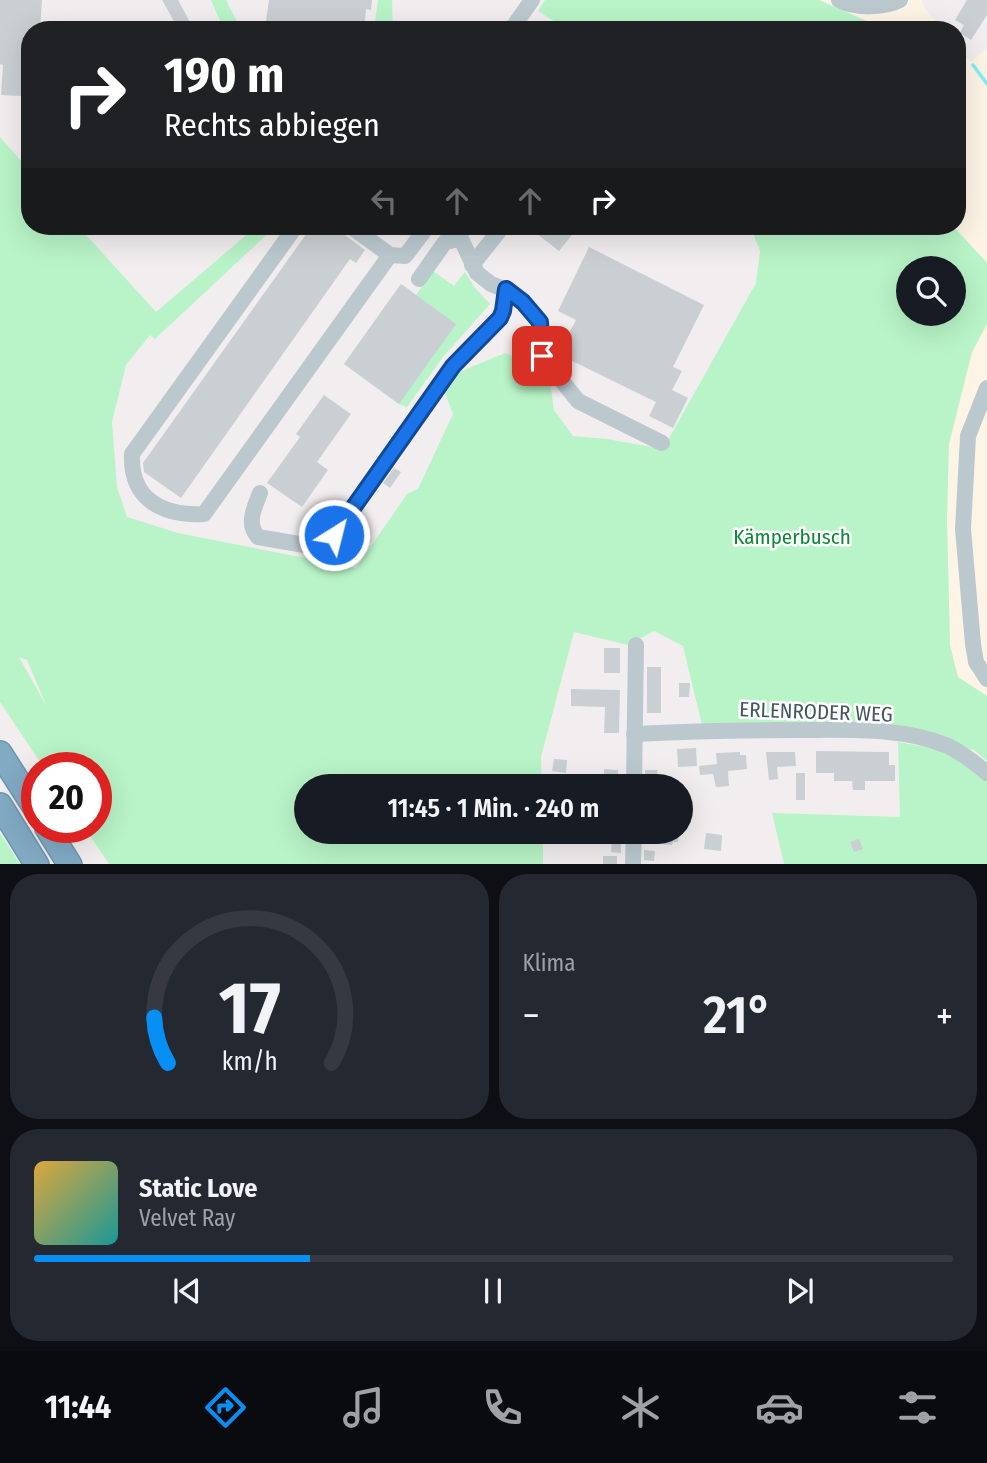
<!DOCTYPE html>
<html lang="de">
<meta charset="utf-8">
<style>
:root{--surface:#171b24;--page:#242831;--text:#f1f3f6;--muted:#9ea1a6;--line:#363941;--accent:#068ff4}
body{margin:0;font-family:"Fira Sans Condensed",sans-serif;background:var(--page);color:var(--text);height:100vh;display:flex;flex-direction:column;font-size:26px;white-space:nowrap}
*{box-sizing:border-box;margin:0}
p{font-size:23px;color:var(--muted)}
.icon{flex:none;width:38px;height:38px;fill:none;stroke:currentColor;stroke-width:2;stroke-linecap:round;stroke-linejoin:round}
.map{position:relative;height:864px;overflow:hidden}
.sheet{display:flex;flex-direction:column;gap:10px;padding:10px;background:#0d0f14;flex:1}
.sheet>*{flex:none}
.top-card{position:absolute;left:21px;top:21px;width:945px;height:214px;border-radius:28px;box-shadow:0 7px 28px #0002;background:#202124;color:#fff;overflow:hidden}
.fabs{position:absolute;left:896px;top:256px;display:grid;gap:14px}
.fabs a{display:grid;place-items:center;width:70px;height:70px;border-radius:50%;background:var(--surface);box-shadow:0 7px 28px #0002;font-size:35px}
.speed{position:absolute;left:21px;top:752px;display:flex;gap:14px;font-size:35px;font-weight:700;text-align:center}
.speed>*{display:grid;place-content:center;width:91px;height:91px;border-radius:50%;background:var(--surface);box-shadow:0 7px 28px #0002;line-height:1}
.speed .limit{border:10px solid #d22;background:#fff;color:#111}
.pin{position:absolute;display:grid;place-items:center;width:60px;height:60px;color:#fff;margin:-30px;border-radius:14px;box-shadow:0 4px 10px #0006}
.me{position:absolute;width:77px;margin:-38px;rotate:36deg;stroke-linejoin:round;filter:drop-shadow(0 0 5px #0008)}
.turn{display:flex;align-items:center;gap:24px;height:147px;padding:0 28px;font-size:32px}
.turn .icon{width:91px;height:91px;stroke-width:2.5}
.turn b{display:block;font-size:49px;line-height:60px}
.lanes{display:flex;align-items:center;height:66px;padding:0 28px;background:#0003;justify-content:center;gap:35px;direction:ltr}
.lanes .off{opacity:.35}
.big{font-size:52px;font-weight:600;line-height:1.1}
.sheet .widget{flex:1;display:flex;flex-direction:column;justify-content:center;gap:10px;min-width:0;padding:0 24px;border-radius:28px;background:var(--page)}
.sheet .dial{align-items:center;gap:0}
.dial svg{height:182px;overflow:visible;fill:none;stroke:var(--line);stroke-width:7;stroke-linecap:round;text-anchor:middle}
.dial text{fill:var(--text);stroke:none}
.song{display:flex;align-items:center;gap:21px}
.cover{width:84px;height:84px;border-radius:10px;background:linear-gradient(135deg,hsl(40 70% 55%),hsl(180 70% 35%))}
.played{height:7px;border-radius:4px;background:linear-gradient(90deg,var(--accent) 30%,var(--line) 30%)}
.keys{display:flex;justify-content:space-around;direction:ltr}
.heat{display:flex;justify-content:space-between;align-items:center;font-size:38px;direction:ltr}
.sheet .tiles{flex:1;display:grid;gap:10px;grid-template-columns:1fr 1fr}
.widget:last-child{grid-column:span 2}
.trip{position:absolute;left:294px;top:774px;width:399px;height:70px;border-radius:35px;background:var(--surface);box-shadow:0 7px 28px #0002;font-weight:600;line-height:70px;text-align:center}
.tabs{display:flex;height:112px;justify-content:space-around;align-items:center;background:#090b0e;color:var(--muted)}
.tabs .icon{width:49px;height:49px}
.tabs .on{color:var(--accent)}
.tabs b{font-size:32px;color:var(--text)}
.map>svg:first-child{display:block}
.commercial{fill:#fef4e6}
.green{fill:#b8f4c7;fill-rule:evenodd}
.lines{fill:none;stroke-linecap:round;stroke-linejoin:round}
.stream{stroke:#81eef5;stroke-width:3.5}
.building{fill:#cacfd4}
.highway-casing{stroke:#6c95af;stroke-width:26}
.minor{stroke:#bbc9cf;stroke-width:16}
.highway{stroke:#81aac3;stroke-width:23}
.route-casing{stroke:#114b97;stroke-width:18}
.route{stroke:#1a73e8;stroke-width:12}
.labels{text-anchor:middle;dominant-baseline:central;stroke-width:5;stroke-linejoin:round;paint-order:stroke}
.park-label{font-size:21px;fill:#0d8839;stroke:#fff}
.street-label{font-size:21px;fill:#45565e;stroke:#fff}
</style>
<div class="map">
<svg width="987" height="865" viewBox="0 0 987 865">
<rect width="100%" height="100%" fill="#f2eeef"/>
<g class="commercial">
<polygon points="819,0 922,0 923,6 943,30 887,30"/>
<polygon points="957,46 971,62 987,48 987,263 953,226 957,226"/>
<polygon points="987,324 987,696 957,677 950,645 947,519 949,444 972,352"/>
</g>
<g class="green">
<polygon points="211,0 226,0 241,30 224,30"/>
<polygon points="378,0 392,0 393,30 374,30"/>
<polygon points="545,0 819,0 887,30 568,30 538,11"/>
<path d="M0 137 30 171V226H78L156 312 257 226H276L155 339 150 335 126 365 112 422 117 487 127 517 178 533 356 568 407 494 418 489 453 414 444 390 457 373 505 353 524 361 550 381 554 410 573 436 607 439 663 449 756 283 760 251 750 226H953L987 263V324L972 352 949 444 947 519 950 645 958 677 987 696V761L974 750 869 724 702 725 683 646 654 631 628 645 574 632 541 757 542 786H306V831H543V864H109L85 828H96V768H44L0 702ZM908 268H954V313H908ZM19 657 27 660 47 707Z"/>
<polygon points="433,271 454,286 465,272 475,288 490,304 443,357 407,407 399,404 344,364 401,284 416,295"/>
<polygon points="898,742 949,751 987,780 987,864 784,864 772,813 900,817"/>
<polygon points="0,833 20,864 0,864"/>
</g>
<g class="lines">
<polyline class="stream" points="973,65 987,84"/>
</g>
<g class="building">
<polygon points="0,0 42,0 40,30 30,30 30,67 23,66 21,96 1,95 3,65 0,64"/>
<polygon points="162,0 178,0 191,24 179,30"/>
<polygon points="269,0 372,0 371,10 366,9 364,30 285,30 265,27"/>
<polygon points="967,0 987,0 987,15 971,40 960,33 964,25 955,20"/>
<polygon points="312,226 333,226 365,250 356,263 350,259 181,498 144,472 143,463"/>
<polygon points="527,226 579,226 559,251"/>
<polygon points="589,247 704,305 673,367 682,371 672,390 688,398 673,428 649,416 656,402 558,354 576,320 558,311"/>
<polygon points="401,284 456,324 399,404 344,364"/>
<polygon points="324,395 351,414 317,462 328,470 302,507 267,483 300,437 296,434"/>
<polygon points="394,468 401,472 390,488 383,483"/>
<rect x="604" y="648" width="16" height="25"/>
<rect x="647" y="667" width="14" height="46"/>
<polygon points="679,683 690,683 689,697 679,697"/>
<polygon points="571,689 620,690 619,733 604,733 605,707 571,706"/>
<polygon points="696,748 697,766 678,767 677,749"/>
<polygon points="816,751 889,752 889,765 895,765 895,781 865,781 865,790 853,790 852,781 834,781 834,773 816,773"/>
<polygon points="740,752 740,755 746,755 747,769 728,771 729,786 716,787 713,774 700,775 699,766 717,764 716,753"/>
<polygon points="766,752 795,752 796,766 777,767 778,779 769,780"/>
<polygon points="554,759 567,760 566,773 552,771"/>
<polygon points="604,769 618,770 618,786 599,786 599,774 604,774"/>
<polygon points="645,770 658,770 657,774 666,775 666,786 645,786"/>
<rect x="796" y="773" width="9" height="27"/>
<polygon points="679,831 678,842 673,842 672,845 651,843 652,832"/>
<polygon points="706,833 722,835 721,851 704,849"/>
<polygon points="612,837 621,837 621,853 611,852"/>
<polygon points="859,839 863,849 854,852 850,842"/>
<polygon points="644,850 655,851 654,861 644,860"/>
<rect x="603" y="856" width="14" height="9"/>
</g>
<g class="lines">
<g class="highway-casing">
<g id="highway">
<polyline points="0,753 37,811"/>
<polyline points="0,805 37,865"/>
<polyline points="47,828 70,865"/>
</g>
</g>
<g class="minor">
<path d="M839 0C854 9 885 8 900 0"/>
<polyline points="511,30 532,0"/>
<path d="M296 226 132 454C130 500 163 516 204 514L390 255"/>
<polyline points="350,226 390,255 405,256 428,226"/>
<polyline points="459,226 461,239 477,273 491,284 506,290 523,302 540,322 542,356 578,401 662,443"/>
<polyline points="472,265 503,226"/>
<polyline points="419,279 445,242 461,239"/>
<polyline points="987,388 968,436 963,529 973,644 976,662 987,679"/>
<path d="M260 493C254 509 246 523 258 537L310 546 334 535 453 366 500 318 503 311 506 290"/>
<path d="M634 734C690 731 745 730 800 730 848 730 902 727 948 746 962 753 975 763 987 773"/>
<polyline points="634,786 636,645"/>
<polyline points="633,865 634,831"/>
</g>
<use href="#highway" class="highway"/>
</g>
<g class="lines">
<g class="route-casing">
<polyline id="route" points="334,535 453,366 500,318 503,311 506,289 523,302 540,322 542,356"/>
</g>
<use href="#route" class="route"/>
</g>
<g class="labels">
<g class="park-label">
<text x="792" y="537">Kämperbusch</text>
</g>
<g class="street-label">
<text transform="translate(816 712) rotate(2)">ERLENRODER WEG</text>
</g>
</g>
</svg>
<div class="fabs">
<a><svg class="icon" aria-label="search" viewBox="0 0 24 24"><circle cx="10" cy="10" r="6"/><path d="M15 15l6 6"/></svg></a>
</div>
<div class="speed"><div class="limit">20</div></div>
<div class="pin" style="left:542px;top:356px;background:#d93025"><svg class="icon" aria-label="arrive" viewBox="0 0 24 24"><path d="M6 21V4h12l-3 4 3 4H6"/></svg></div>
<svg class="me" style="left:334px;top:535px" viewBox="-20 -20 40 40"><circle r="17" fill="#1a73e8" stroke="#fff" stroke-width="3"/><path d="M0-11L8 9 0 5-8 9z" fill="#fff"/></svg>
<div class="trip">11:45 · 1 Min. · 240 m</div>
<div class="top-card">
<div class="turn"><svg class="icon" aria-label="right" viewBox="0 0 24 24"><path d="M7 20v-9h11M14 6l5 5-5 5"/></svg><div><b>190 m</b>Rechts abbiegen</div></div>
<div class="lanes"><svg class="icon off" aria-label="left" viewBox="0 0 24 24"><path d="M17 20v-9H6M10 6l-5 5 5 5"/></svg><svg class="icon off" aria-label="ahead" viewBox="0 0 24 24"><path d="M12 20V5M6 11l6-6 6 6"/></svg><svg class="icon off" aria-label="ahead" viewBox="0 0 24 24"><path d="M12 20V5M6 11l6-6 6 6"/></svg><svg class="icon" aria-label="right" viewBox="0 0 24 24"><path d="M7 20v-9h11M14 6l5 5-5 5"/></svg></div>
</div>
</div>
<section class="sheet">
<div class="tiles">
<div class="widget dial"><svg viewBox="0 0 100 80">
<path d="M14 69A42 42 0 1 1 86 69"/>
<path d="M14 69A42 42 0 0 1 8 49" stroke="#068ff4"/>
<text x="50" y="56" font-size="32" font-weight="700">17</text>
<text x="50" y="72" font-size="11">km/h</text>
</svg></div>
<div class="widget"><p>Klima</p>
<div class="heat"><a>−</a><b class="big">21°</b><a>+</a></div>
</div>
<div class="widget">
<div class="song"><i class="cover"></i><div><b>Static Love</b><p>Velvet Ray</p></div></div>
<div class="played"></div>
<div class="keys"><svg class="icon" aria-label="previous" viewBox="0 0 24 24"><path d="M18 5L8 12l10 7zM5 5v14"/></svg><svg class="icon" aria-label="pause" viewBox="0 0 24 24"><path d="M8 5v14M16 5v14"/></svg><svg class="icon" aria-label="next" viewBox="0 0 24 24"><path d="M6 5l10 7-10 7zM19 5v14"/></svg></div>
</div>
</div>
</section>
<nav class="tabs">
<b>11:44</b>
<svg class="icon on" aria-label="directions" viewBox="0 0 24 24"><path d="M12 3l9 9-9 9-9-9zM9 14v-3h6M13 9l2 2-2 2"/></svg>
<svg class="icon" aria-label="music" viewBox="0 0 24 24"><path d="M9 18V5l10-2v13"/><circle cx="6" cy="18" r="3"/><circle cx="16" cy="16" r="3"/></svg>
<svg class="icon" aria-label="phone" viewBox="0 0 24 24"><path d="M5 4h4l2 5-3 2q2 4 5 5l2-3 5 2v4C11 20 4 13 5 4z"/></svg>
<svg class="icon" aria-label="climate" viewBox="0 0 24 24"><path d="M12 3v18M4 7l16 10M4 17L20 7"/></svg>
<svg class="icon" aria-label="car" viewBox="0 0 24 24"><path d="M5 17H2v-5l4-1 3-4h7l3 4 3 1v5h-3M9 17h6M6 11h13"/><circle cx="7" cy="17" r="2"/><circle cx="17" cy="17" r="2"/></svg>
<svg class="icon" aria-label="filters" viewBox="0 0 24 24"><path d="M4 7h16M4 17h16"/><circle cx="9" cy="7" r="2"/><circle cx="15" cy="17" r="2"/></svg>
</nav>
